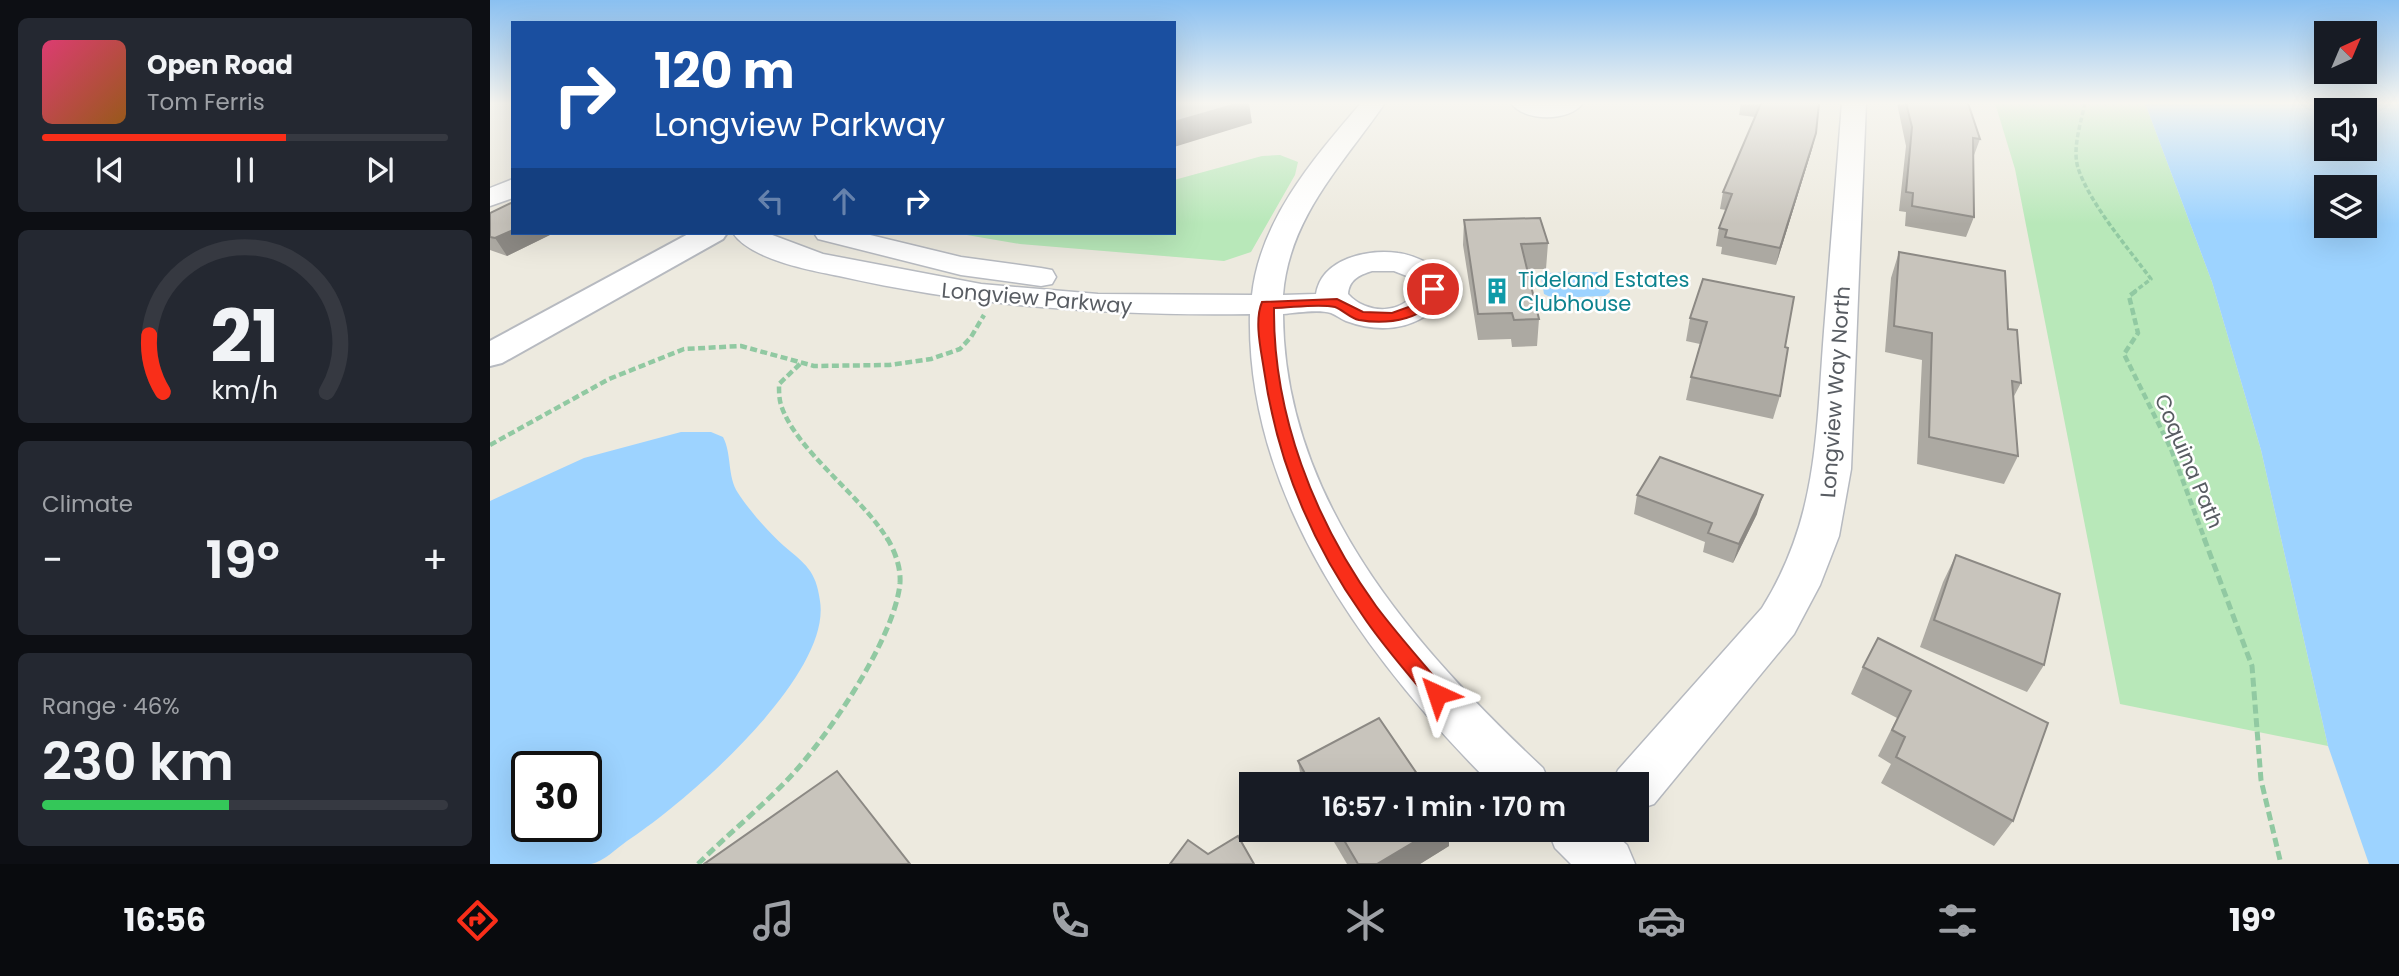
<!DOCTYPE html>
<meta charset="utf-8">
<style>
:root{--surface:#171b24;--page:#242831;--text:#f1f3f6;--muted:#9ea1a6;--line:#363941;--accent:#f92e19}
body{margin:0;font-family:Poppins,sans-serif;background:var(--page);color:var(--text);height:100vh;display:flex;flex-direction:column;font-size:26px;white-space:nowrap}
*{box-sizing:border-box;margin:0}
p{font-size:23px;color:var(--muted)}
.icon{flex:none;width:38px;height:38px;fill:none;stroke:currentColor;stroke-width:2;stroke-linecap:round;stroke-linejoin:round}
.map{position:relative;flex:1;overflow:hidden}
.sheet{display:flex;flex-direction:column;gap:18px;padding:18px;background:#0d0f14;width:490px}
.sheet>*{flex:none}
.top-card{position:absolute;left:21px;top:21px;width:665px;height:214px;border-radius:0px;box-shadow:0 7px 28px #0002;background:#1a4fa0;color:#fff;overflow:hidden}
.needle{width:46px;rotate:44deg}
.fabs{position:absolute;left:1824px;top:21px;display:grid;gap:14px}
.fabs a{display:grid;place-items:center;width:63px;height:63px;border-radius:0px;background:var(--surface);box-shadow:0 7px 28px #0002;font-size:35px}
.speed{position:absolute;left:21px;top:751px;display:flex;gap:14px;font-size:35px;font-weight:700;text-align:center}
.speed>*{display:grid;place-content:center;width:91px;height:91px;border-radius:50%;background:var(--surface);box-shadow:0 7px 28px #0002;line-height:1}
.speed .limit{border:4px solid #111;border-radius:10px;background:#fff;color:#111}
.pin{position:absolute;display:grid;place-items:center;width:60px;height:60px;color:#fff;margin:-30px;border:4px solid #fff;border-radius:50%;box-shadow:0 2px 7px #0007}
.me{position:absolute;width:77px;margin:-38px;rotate:318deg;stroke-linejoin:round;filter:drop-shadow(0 0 5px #0008)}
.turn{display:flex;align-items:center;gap:24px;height:147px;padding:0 28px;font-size:32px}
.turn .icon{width:91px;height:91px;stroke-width:2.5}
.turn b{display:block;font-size:49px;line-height:60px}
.lanes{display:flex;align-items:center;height:66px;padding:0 28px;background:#0003;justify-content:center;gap:35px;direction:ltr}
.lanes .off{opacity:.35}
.big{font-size:52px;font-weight:600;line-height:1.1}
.sheet .card{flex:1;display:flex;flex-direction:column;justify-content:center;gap:10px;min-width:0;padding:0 24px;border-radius:10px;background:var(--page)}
.sheet .dial{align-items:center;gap:0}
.dial svg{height:182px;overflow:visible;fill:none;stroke:var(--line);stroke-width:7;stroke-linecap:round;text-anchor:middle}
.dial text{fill:var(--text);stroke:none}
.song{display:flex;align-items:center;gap:21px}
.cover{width:84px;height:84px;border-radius:10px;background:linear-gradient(135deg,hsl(340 70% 55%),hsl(30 70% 35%))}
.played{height:7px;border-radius:4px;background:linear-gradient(90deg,var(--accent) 60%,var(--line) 60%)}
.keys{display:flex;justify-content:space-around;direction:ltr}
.heat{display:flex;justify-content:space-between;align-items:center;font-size:38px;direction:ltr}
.charge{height:10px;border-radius:5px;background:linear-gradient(90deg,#34c759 46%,var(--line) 0)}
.trip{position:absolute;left:749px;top:772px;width:410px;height:70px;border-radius:0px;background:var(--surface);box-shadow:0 7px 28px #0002;font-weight:600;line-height:70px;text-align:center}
.tabs{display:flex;height:112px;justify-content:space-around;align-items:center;background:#090b0e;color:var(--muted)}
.tabs .icon{width:49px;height:49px}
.tabs .active{color:var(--accent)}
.tabs b{font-size:32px;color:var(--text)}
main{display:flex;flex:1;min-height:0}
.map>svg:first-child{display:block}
.green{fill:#b8e8b9}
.water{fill:#9dd3ff;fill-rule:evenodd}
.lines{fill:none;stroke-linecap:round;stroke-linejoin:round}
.minor-casing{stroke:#b7bac0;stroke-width:3}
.tertiary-casing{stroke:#b7bac0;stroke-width:4}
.path-far2{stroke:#91c9a2;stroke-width:3.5;stroke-dasharray:5 2.5;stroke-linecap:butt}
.path-far1{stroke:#91c9a2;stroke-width:4.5;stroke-dasharray:7 3.5;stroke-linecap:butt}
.path{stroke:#91c9a2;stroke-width:5;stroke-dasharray:9 4.5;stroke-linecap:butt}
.minor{fill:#fff;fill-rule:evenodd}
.tertiary{fill:#fff;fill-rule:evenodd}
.wall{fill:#aca9a2}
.shaded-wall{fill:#8c8984}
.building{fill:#c8c4bc;stroke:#8c8984;stroke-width:2}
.route{fill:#f92e19;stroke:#a21e10;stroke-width:2}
.labels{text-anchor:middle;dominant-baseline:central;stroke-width:5;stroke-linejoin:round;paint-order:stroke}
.culture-label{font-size:21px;fill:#0d838f;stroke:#fff;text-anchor:start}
.street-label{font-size:21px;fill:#585c62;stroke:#fff}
</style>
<main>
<section class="sheet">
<div class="card">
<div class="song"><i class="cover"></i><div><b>Open Road</b><p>Tom Ferris</p></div></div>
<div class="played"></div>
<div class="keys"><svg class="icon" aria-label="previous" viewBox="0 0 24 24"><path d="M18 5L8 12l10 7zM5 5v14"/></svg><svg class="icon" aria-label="pause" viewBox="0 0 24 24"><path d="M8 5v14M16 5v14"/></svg><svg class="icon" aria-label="next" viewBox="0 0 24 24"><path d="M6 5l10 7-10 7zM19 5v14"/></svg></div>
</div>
<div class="card dial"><svg viewBox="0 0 100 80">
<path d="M14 69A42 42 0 1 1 86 69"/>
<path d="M14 69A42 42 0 0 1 8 44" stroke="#f92e19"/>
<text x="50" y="56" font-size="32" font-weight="700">21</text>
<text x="50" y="72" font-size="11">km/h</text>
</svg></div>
<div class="card"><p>Climate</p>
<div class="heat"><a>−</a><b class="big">19°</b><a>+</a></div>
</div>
<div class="card"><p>Range · 46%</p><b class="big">230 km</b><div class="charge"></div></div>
</section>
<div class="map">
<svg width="1909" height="864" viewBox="0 0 1909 864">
<rect width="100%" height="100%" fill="#edeadf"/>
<g class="green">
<polygon points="1505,103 1655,103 1722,282 1771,450 1838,746 1630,704 1525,169"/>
<polygon points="790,155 808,162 805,175 761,252 734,261 530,244 465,233 684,233 684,180 772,156"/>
</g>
<g class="water">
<path d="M1655 103H1909V864H1879L1838 746 1771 450 1722 282ZM1836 110H1874V149H1836ZM1836 187H1874V226H1836Z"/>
<polygon points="1107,272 1115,276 1120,292 1115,296 1062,298 1054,294 1051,277 1057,273"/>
<path d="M191 432H221L233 437C242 454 237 476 248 493 260 511 278 532 294 546 315 564 326 570 330 601 342 677 195 803 137 841 127 848 113 862 101 864 78 864 26 864 0 864V501L94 458ZM37 766H96V826H37Z"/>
</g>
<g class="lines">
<g class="minor-casing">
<g id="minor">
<path d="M871 103H895C853 164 799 217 793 295L826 294C832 258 878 249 908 253 920 254 933 261 945 266L959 289C938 328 896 336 856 321 851 319 846 315 841 313 828 309 806 313 793 314 794 501 924 647 1053 768L1060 784H1001C878 660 756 498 760 314 621 316 486 307 349 276 319 270 260 259 243 233H277L333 254 491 284 608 294 762 295C770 220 824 158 871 103ZM882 271H904L922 278 927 289C913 315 877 315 858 294 859 280 869 275 882 271Z"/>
<path d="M1021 103H1093C1080 122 1034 122 1021 103Z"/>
<path d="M1352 103H1376L1361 469 1349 536 1330 585 1304 634 1164 804 1146 810V784H1122L1128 770 1272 608C1328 518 1326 434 1334 331 1340 255 1346 179 1352 103Z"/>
<polygon points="23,179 23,198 0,206 0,188"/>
<polygon points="324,233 372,233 471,257 551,268 562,270 566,277 562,284 551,286 471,275 328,239"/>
<polygon points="1058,830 1120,830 1137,845 1145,864 1081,864 1065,848"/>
</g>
</g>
<g class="tertiary-casing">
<polygon id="tertiary" points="200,233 237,233 233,239 12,363 0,366 0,341"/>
</g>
<path class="path-far2" d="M1595 103C1591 123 1582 148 1588 168 1600 204 1638 248 1661 279L1644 292"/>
<g class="path-far1">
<polyline points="1646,291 1639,296 1648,333 1634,354 1681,449 1715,540"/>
<path d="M310 364 289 384C289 391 289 399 291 405 306 451 371 495 398 540"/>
<polyline points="0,445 119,379 194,349 251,346 324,366 399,365 441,359 470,349 481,337 494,315"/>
</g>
<g class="path">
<polyline points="1714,538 1762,666 1771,780 1791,864"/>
<path d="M208 864C238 834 272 807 301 776 338 736 405 638 410 583 411 568 405 551 397 538"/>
</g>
<use href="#minor" class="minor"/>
<use href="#tertiary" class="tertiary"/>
</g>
<g class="wall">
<polygon points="1251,103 1329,103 1322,149 1286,265 1231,254 1232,247 1226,246 1229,228 1236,210 1230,209 1233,192 1265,117 1249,115"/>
<polygon points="1407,103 1478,103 1490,139 1483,158 1484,217 1476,237 1415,226 1416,212 1409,211 1416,146"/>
<polygon points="0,213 23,233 64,233 17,256 0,250"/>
<polygon points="974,220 1058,243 1056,269 1037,269 1049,319 1047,346 1022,347 1021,339 988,340 973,245"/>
<polygon points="1409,252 1518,329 1531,383 1523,398 1528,456 1514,484 1427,464 1432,360 1395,352 1401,278"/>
<polygon points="1213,279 1295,347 1290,396 1283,419 1196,400 1201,377 1210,344 1196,341 1200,318"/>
<polygon points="1147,495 1267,514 1243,563 1213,552 1215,542 1144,514"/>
<polygon points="1466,555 1554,665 1537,692 1430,647 1453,582"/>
<polygon points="1388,638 1523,821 1504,846 1391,783 1401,764 1388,756 1407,718 1361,694 1373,667"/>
<polygon points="808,761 934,784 812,784"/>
<polygon points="837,830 959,830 959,846 930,864 857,864"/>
</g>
<g class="shaded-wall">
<polygon points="750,103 759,103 762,123 684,147 684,122"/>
<polygon points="1326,133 1322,149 1286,265 1290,248"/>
<polygon points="23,230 23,233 64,233 17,256 5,238"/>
<polygon points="1273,495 1267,514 1243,563 1249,544"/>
<polygon points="944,830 959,830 959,846 930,864 887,864"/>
</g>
<g class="building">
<polygon points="684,103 750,103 684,122"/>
<polygon points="1271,103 1329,103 1326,133 1290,248 1235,237 1237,230 1229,228 1242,194 1233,192"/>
<polygon points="1416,103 1478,103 1490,139 1483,138 1484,217 1422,206 1423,193 1416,192 1422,127"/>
<polygon points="23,202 23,230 5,238 0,237 0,213"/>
<polygon points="1050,218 1058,243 1031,244 1049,319 1024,320 1022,313 988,314 974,220"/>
<polygon points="1409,252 1515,271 1518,329 1527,330 1531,383 1522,381 1528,456 1439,437 1442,333 1404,326"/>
<polygon points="1213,279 1304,297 1295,347 1298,348 1290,396 1201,377 1217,322 1200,318"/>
<polygon points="1170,457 1273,495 1249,544 1218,533 1222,523 1147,495"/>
<polygon points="1466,555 1570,594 1554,665 1444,620"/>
<polygon points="1388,638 1558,723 1523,821 1406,757 1415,737 1402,730 1421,691 1373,667"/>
<polygon points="889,718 934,784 821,784 808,761"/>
<polygon points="347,771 420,864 214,864"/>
<polygon points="848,830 944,830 887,864 868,864"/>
<polygon points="748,836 764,864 680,864 698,840 718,854"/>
</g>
<linearGradient id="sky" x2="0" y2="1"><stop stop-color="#8ac0f1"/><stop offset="0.46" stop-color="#f7f6f1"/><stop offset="1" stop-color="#f7f6f1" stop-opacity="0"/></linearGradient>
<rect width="1909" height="224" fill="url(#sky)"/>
<path class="route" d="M938 286 950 289C940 320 897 325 869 320 860 318 853 310 845 307 828 303 801 308 784 308 783 414 824 520 886 606 907 634 931 661 954 688L957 694 954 700 947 703 939 700C917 672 893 646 873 616 820 541 787 461 774 370 771 350 764 321 772 302L847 299 873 312 902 313 927 304Z"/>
<defs>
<g id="building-bare" transform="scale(2.1)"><path d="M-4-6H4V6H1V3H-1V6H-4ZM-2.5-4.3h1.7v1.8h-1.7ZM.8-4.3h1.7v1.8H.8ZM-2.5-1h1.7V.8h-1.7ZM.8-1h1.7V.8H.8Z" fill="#0f9aa8" stroke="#fff" stroke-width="2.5" paint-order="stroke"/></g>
</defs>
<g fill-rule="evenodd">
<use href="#building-bare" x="1007" y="291"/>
</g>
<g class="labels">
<g class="culture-label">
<text x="1028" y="279">Tideland Estates<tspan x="1028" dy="24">Clubhouse</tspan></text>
</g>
<g class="street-label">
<text transform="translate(547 298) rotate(5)">Longview Parkway</text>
<text transform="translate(1345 392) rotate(-86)">Longview Way North</text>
<text transform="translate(1699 461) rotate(67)">Coquina Path</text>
</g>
</g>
</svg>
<div class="fabs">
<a><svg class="needle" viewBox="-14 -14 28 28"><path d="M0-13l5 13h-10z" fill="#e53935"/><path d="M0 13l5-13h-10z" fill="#9ea1a6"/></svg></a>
<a><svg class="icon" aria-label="sound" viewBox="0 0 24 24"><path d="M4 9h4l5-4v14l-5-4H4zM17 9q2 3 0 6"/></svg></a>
<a><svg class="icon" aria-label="layers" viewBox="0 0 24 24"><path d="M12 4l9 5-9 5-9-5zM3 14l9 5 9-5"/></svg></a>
</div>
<div class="speed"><div class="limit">30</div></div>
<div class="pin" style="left:943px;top:289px;background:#d93025"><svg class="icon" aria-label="arrive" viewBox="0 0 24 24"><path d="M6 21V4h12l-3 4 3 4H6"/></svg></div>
<svg class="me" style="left:947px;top:694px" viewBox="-20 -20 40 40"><path d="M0-17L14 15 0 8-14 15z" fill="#f92e19" stroke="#fff" stroke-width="4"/></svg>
<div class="trip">16:57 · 1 min · 170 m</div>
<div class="top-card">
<div class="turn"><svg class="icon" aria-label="right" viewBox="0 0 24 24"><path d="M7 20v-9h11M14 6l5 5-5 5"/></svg><div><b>120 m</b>Longview Parkway</div></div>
<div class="lanes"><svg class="icon off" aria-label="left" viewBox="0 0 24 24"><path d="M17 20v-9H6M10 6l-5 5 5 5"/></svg><svg class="icon off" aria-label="ahead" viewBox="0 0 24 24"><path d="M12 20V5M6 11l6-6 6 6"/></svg><svg class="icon" aria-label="right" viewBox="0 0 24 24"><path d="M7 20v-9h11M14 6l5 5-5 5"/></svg></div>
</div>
</div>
</main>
<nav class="tabs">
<b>16:56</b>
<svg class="icon active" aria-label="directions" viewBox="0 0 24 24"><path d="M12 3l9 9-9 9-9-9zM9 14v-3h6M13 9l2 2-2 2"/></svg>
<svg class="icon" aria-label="music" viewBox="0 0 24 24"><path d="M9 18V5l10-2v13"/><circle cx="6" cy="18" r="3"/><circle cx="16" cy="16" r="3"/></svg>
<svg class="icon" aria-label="phone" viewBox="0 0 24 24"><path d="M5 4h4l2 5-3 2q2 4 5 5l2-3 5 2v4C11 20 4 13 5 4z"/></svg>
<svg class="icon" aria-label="climate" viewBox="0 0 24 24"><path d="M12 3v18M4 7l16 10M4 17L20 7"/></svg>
<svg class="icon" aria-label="car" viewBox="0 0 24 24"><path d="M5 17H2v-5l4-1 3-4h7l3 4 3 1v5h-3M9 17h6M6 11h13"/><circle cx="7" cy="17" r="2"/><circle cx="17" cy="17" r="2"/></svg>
<svg class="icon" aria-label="filters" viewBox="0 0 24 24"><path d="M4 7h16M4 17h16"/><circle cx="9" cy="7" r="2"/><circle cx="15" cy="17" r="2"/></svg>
<b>19°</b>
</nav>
